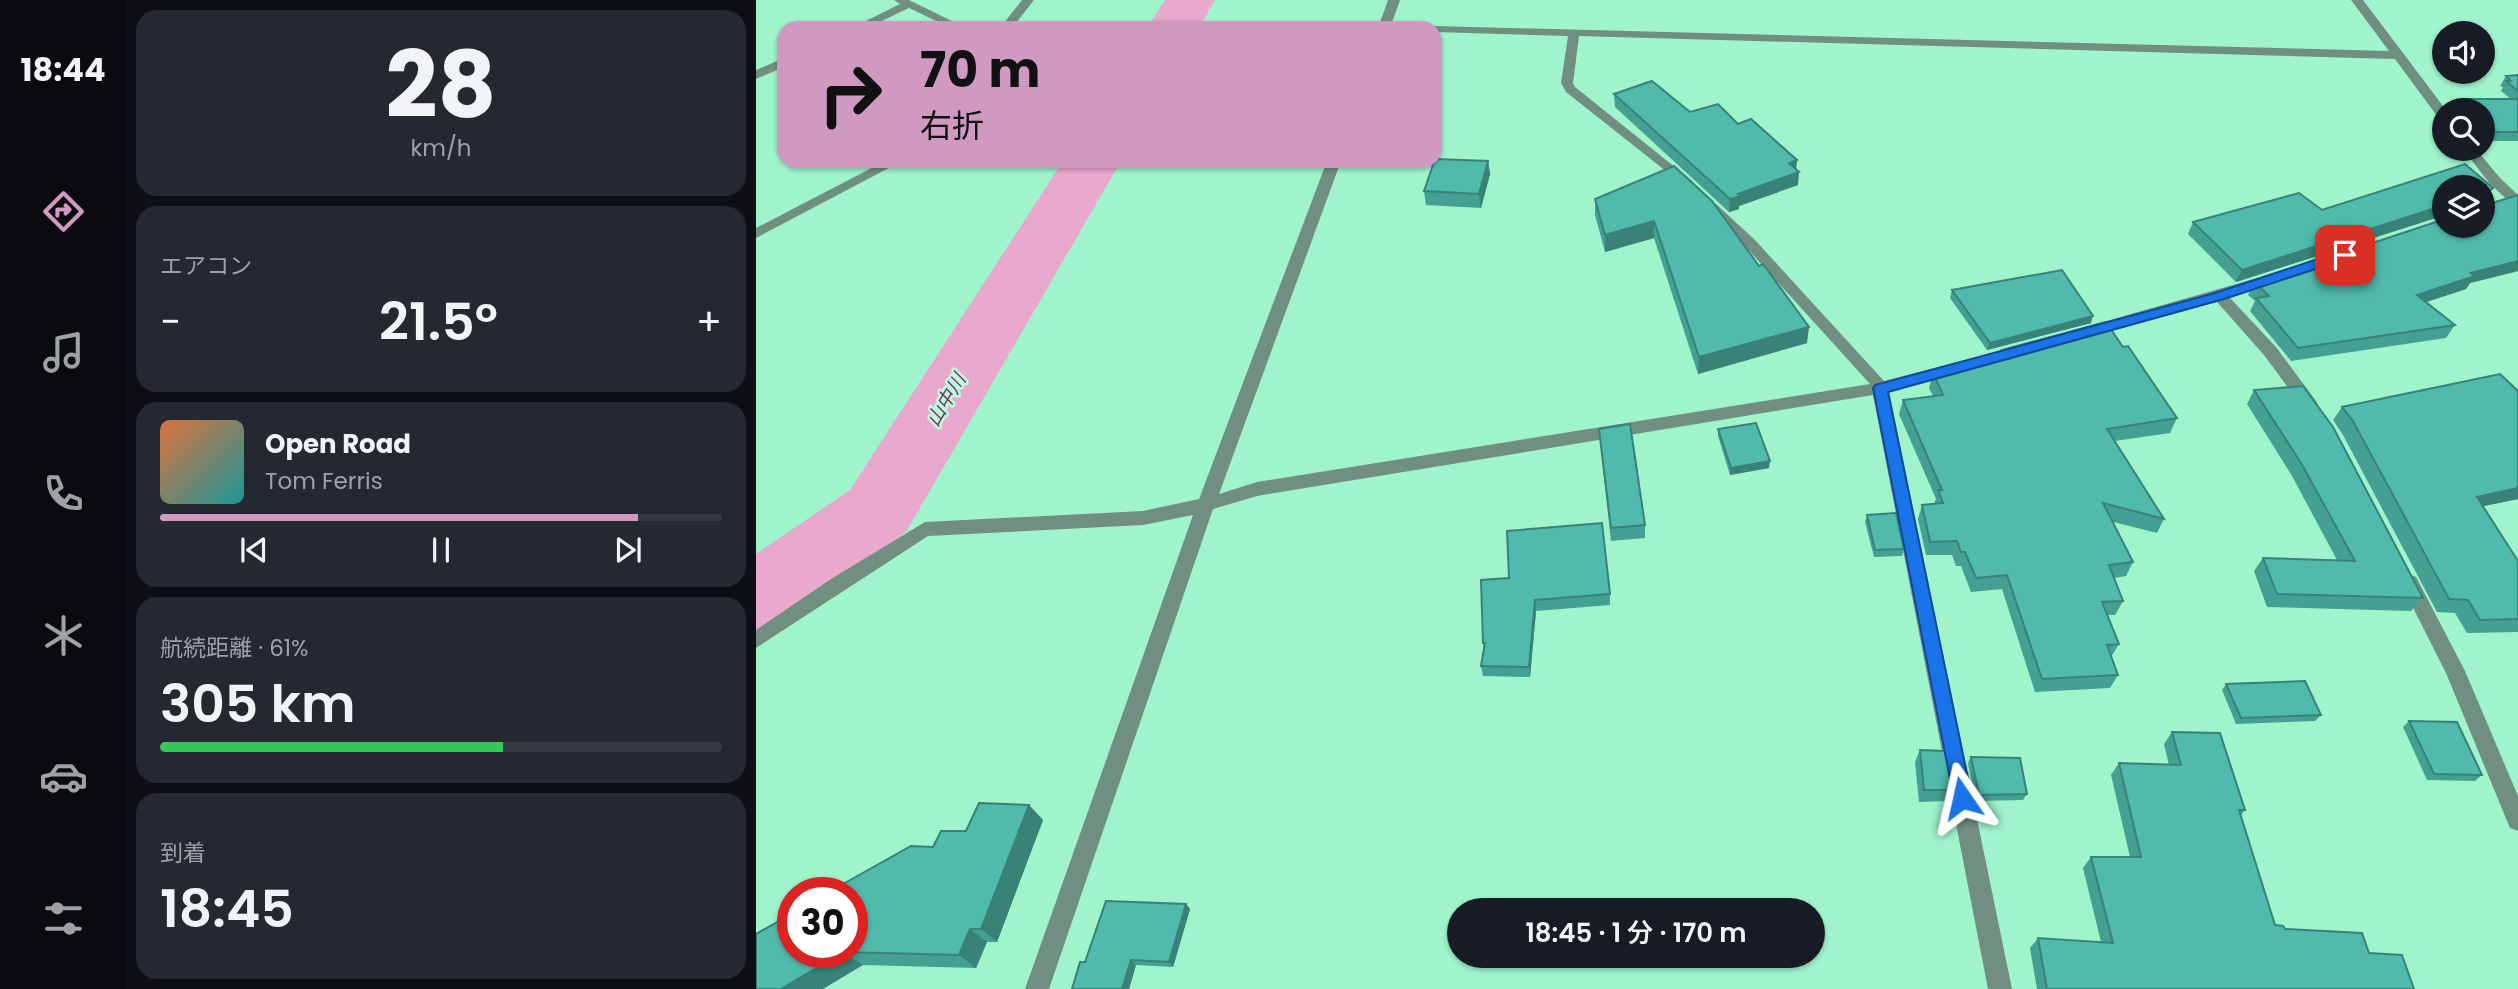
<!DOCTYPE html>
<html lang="ja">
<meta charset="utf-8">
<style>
:root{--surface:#171b24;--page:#242831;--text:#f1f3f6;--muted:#9ea1a6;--line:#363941;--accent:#d099c1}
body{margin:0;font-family:Poppins,"Noto Sans JP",sans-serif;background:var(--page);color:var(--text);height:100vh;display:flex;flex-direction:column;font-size:26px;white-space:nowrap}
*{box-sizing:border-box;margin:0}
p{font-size:23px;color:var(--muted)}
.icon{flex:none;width:38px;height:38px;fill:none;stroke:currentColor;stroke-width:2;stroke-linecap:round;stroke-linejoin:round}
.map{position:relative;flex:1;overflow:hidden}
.panel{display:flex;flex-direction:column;gap:10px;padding:10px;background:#0d0f14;width:630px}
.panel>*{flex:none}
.banner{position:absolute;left:21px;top:21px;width:665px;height:147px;border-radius:21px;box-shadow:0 2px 5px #0004;background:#d099c1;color:#111;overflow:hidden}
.tools{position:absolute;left:1676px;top:21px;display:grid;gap:14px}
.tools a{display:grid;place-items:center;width:63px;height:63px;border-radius:50%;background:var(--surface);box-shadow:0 2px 5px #0004;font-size:35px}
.speed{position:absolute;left:21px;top:877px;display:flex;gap:14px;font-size:35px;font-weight:700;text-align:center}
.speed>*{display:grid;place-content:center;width:91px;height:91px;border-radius:50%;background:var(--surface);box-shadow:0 2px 5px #0004;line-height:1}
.speed .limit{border:10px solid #d22;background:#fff;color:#111}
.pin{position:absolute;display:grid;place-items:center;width:60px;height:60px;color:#fff;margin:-30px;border-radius:14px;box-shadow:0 4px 10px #0006}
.me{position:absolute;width:77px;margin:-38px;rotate:349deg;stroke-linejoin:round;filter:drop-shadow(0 0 5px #0008)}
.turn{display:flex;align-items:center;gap:24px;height:147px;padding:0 28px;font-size:32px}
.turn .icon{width:91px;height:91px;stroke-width:2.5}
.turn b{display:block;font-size:49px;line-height:60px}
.big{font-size:52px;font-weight:600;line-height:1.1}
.panel .card{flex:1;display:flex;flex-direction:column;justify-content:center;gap:10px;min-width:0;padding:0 24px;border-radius:21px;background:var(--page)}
.panel .dial{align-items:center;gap:0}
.dial b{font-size:91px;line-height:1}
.song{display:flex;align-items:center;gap:21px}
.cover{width:84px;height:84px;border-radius:10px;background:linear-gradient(135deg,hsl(20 70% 55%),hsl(180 70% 35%))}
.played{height:7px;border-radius:4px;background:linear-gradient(90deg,var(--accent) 85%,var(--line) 85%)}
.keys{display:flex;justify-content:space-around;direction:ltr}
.heat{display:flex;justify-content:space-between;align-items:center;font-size:38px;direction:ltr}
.charge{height:10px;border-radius:5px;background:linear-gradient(90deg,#34c759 61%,var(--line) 0)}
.trip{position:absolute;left:691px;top:898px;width:378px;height:70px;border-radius:35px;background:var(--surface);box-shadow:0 2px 5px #0004;font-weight:600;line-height:70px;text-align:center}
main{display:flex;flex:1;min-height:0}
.tabs{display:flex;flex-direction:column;width:126px;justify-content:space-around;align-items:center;background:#090b0e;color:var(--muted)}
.tabs .icon{width:49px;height:49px}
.tabs .on{color:var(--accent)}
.tabs b{font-size:32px;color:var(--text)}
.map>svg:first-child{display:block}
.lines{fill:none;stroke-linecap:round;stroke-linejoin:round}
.river{fill:#e9a8ce;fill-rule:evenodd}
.minor{fill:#718f80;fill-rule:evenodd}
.wall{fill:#45a094}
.shaded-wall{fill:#388278}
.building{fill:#50baac;stroke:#388278;stroke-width:2}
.route{fill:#1a73e8;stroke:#114b97;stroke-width:2}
.labels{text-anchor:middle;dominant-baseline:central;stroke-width:5;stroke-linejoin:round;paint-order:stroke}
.water-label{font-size:19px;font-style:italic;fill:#792e5f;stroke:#bafddd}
</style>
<main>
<nav class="tabs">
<b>18:44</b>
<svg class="icon on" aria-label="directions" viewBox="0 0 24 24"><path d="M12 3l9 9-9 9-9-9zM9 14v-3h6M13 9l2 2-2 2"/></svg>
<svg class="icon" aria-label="music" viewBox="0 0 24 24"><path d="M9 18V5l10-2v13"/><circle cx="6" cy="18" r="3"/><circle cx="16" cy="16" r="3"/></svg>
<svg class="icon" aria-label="phone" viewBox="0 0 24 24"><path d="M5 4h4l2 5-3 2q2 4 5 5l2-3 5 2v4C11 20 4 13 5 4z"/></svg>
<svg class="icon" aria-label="climate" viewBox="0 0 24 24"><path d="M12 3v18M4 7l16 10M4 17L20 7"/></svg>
<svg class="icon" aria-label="car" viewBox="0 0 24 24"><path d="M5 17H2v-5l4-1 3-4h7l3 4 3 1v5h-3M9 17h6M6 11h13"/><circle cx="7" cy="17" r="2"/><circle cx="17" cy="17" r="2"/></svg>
<svg class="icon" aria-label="filters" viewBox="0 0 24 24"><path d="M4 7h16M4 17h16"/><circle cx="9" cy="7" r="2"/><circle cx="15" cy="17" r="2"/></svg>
</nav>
<section class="panel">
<div class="card dial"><b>28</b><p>km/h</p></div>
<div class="card"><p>エアコン</p>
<div class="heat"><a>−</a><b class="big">21.5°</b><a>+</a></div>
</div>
<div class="card">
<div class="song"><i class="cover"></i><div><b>Open Road</b><p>Tom Ferris</p></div></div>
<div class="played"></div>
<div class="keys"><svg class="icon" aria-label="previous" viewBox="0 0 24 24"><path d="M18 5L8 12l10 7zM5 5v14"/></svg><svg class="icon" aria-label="pause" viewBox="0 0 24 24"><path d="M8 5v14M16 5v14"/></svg><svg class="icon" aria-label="next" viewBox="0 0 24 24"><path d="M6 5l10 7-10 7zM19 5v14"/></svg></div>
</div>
<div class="card"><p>航続距離 · 61%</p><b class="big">305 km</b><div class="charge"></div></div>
<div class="card"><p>到着</p><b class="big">18:45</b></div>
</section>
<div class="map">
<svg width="1762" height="989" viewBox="0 0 1762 989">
<rect width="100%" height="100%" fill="#9ff4cc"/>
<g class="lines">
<g class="river">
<polygon points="409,0 459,0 443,28 391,28"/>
<polygon points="307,161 365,161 150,532 29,622 0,632 0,554 94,490"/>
</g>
<g class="minor">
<polygon points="138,0 153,0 210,28 195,28 153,8 111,28 96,28 144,4"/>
<polygon points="266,0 278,0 256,28 244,28"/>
<polygon points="632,0 644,0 635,25 637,28 622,28"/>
<polygon points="1595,0 1607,0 1690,110 1689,121 1684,120 1639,59 823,36 817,83 819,87 935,180 937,183 930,187 810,92 805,83 812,36 679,32 679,28 674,28 679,26 1633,51"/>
<polygon points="28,58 28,67 0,79 0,70"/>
<polygon points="1707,149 1720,149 1744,178 1762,195 1762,206 1757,205 1734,184"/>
<polygon points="129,161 146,161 0,238 0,228"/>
<polygon points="571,161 585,161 463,494 501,482 1114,384 989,246 950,210 950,204 960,204 999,240 1128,381 1267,345 1273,346 1275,350 1273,354 1133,391 1256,989 1232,989 1117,395 501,496 457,509 293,989 269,989 437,515 387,525 172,536 0,648 0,630 75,579 169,522 387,511 443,499"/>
<polygon points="1519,273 1526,278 1524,281 1474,298 1520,347 1560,401 1562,405 1560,409 1548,409 1508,355 1461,302 1331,337 1323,332 1326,328"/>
<polygon points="1653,574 1660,577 1709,671 1762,796 1762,831 1754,828 1690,673 1644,582 1646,577"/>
</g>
</g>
<g class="wall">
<polygon points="1762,75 1762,141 1731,141 1727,137 1727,110 1706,110 1704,108 1710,99 1755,99 1745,91 1747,87 1744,86 1750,76"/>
<polygon points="858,94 982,124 1040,169 1042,185 983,206 983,209 973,212 859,107"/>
<polygon points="732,161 734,174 725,208 670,205 668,191"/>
<polygon points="1709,164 1737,188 1733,195 1733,200 1736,203 1762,195 1762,271 1714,283 1710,289 1670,302 1699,325 1690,338 1535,361 1494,311 1499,301 1492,295 1499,282 1689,219 1689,226 1727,226 1727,187 1689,187 1689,215 1480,282 1432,234 1437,222 1543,193 1566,210"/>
<polygon points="918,166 1051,343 942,374 898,238 849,252 839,215 839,199"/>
<polygon points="1196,290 1335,323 1231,350 1194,298"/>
<polygon points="1367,347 1421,418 1414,433 1359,441 1408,519 1401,533 1357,522 1377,562 1370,576 1358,578 1367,601 1359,615 1351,615 1363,644 1355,657 1362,675 1354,688 1279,692 1246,589 1215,592 1205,566 1200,566 1196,555 1170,555 1162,519 1166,505 1178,504 1180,499 1143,414 1147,400 1177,396 1173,388 1177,373 1194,371 1196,366 1242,360 1246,350"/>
<polygon points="1498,390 1667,598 1655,611 1511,607 1498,571 1507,558 1581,560 1536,476 1491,404"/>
<polygon points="1762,391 1762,499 1727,506 1762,561 1762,632 1711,633 1699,613 1681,612 1587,435 1577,420 1586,407"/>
<polygon points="843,429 889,525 889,538 855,541 844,442"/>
<polygon points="962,429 1013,468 974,475 962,436"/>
<polygon points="1111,515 1148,549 1146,556 1118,557 1109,522"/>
<polygon points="753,578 854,594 854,605 780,611 774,677 727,676 725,666 728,649 727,643"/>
<polygon points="1470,684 1565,715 1559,721 1480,724 1466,690"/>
<polygon points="1653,721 1726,775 1719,781 1671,780 1647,727"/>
<polygon points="1416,732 1489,810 1485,815 1519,925 1529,929 1613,953 1658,989 1281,989 1274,948 1282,938 1345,942 1327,868 1335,857 1374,857 1355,775 1363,763 1413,765 1408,744"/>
<polygon points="1164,750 1198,790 1193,801 1163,802 1159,762"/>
<polygon points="1215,757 1271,794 1267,800 1220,801 1212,763"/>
<polygon points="273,805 287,820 241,942 231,942 220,968 107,965 0,989 177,847 210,831"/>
<polygon points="430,904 434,909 417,967 380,965 373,989 316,989 329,962"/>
</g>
<g class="shaded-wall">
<polygon points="1041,160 1040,172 1033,163"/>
<polygon points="732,161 734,174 725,208 723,194"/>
<polygon points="1043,172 1042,185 983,206 983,209 973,212 974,199 982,194"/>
<polygon points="1689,205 1689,215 1480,282 1486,270"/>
<polygon points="898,221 898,238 849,252 849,235"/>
<polygon points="1762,261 1762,271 1714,283 1710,289 1652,308 1661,295 1715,273"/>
<polygon points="1337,316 1335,323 1231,350 1234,343"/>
<polygon points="1053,327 1051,343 942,374 943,357"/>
<polygon points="1014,461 1013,468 974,475 975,468"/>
<polygon points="1762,488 1762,499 1709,510 1721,497"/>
<polygon points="779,600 780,611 774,677 773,667"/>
<polygon points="273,805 287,820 241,942 225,929"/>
<polygon points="430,904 434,909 417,967 413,962"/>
<polygon points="214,929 231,942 220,968 203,955"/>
<polygon points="87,952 107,965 67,989 25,989"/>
<polygon points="375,960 380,965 373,989 366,989"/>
</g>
<g class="building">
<polygon points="1762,75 1762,91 1750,81 1755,81 1750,76"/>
<polygon points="896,81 934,112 962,104 982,124 995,119 1041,160 1033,163 1043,172 982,194 984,196 974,199 858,94"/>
<polygon points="1710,99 1762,99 1762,132 1737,132 1727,121 1727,110 1719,110"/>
<polygon points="679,159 732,161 723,194 668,191"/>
<polygon points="1709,164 1737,188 1733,191 1733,200 1736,203 1762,195 1762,261 1715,273 1719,276 1661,295 1699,325 1542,348 1500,298 1513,296 1499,282 1689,219 1689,226 1727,226 1727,187 1689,187 1689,205 1486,270 1437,222 1543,193 1566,210"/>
<polygon points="918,166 956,201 1003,266 1007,264 1053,327 943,357 898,221 849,235 839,199"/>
<polygon points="1306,270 1337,316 1234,343 1196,290"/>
<polygon points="1350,322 1367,347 1372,346 1421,418 1351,429 1408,519 1347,503 1377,562 1353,565 1367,601 1346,602 1363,644 1351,645 1362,675 1286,679 1251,575 1220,578 1209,552 1205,552 1201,541 1174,542 1166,505 1187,503 1182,490 1186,490 1147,400 1187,395 1177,373 1198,371 1196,366 1253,359 1246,350"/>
<polygon points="1744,374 1762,391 1762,488 1721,497 1762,561 1762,619 1724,620 1712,600 1693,599 1597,421 1586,407"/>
<polygon points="1547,386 1577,427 1667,598 1521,594 1507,558 1599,561 1545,463 1498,390"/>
<polygon points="1000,423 1014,461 975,468 962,429"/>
<polygon points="874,424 889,525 855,528 843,429"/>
<polygon points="1140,513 1148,549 1119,550 1111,515"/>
<polygon points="846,523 854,594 779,600 773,667 725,666 729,643 727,643 725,580 753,578 751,531"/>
<polygon points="1549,681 1565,715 1485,718 1470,684"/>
<polygon points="1653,721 1701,722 1726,775 1678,774"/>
<polygon points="1416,732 1464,733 1489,810 1483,810 1519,925 1527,926 1529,929 1606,933 1613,953 1646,955 1658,989 1291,989 1282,938 1357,943 1335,857 1385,857 1363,763 1425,765"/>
<polygon points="1164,750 1190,751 1198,790 1168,790"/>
<polygon points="1215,757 1264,758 1271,794 1223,795"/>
<polygon points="223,803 273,805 225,929 214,929 203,955 87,952 25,989 0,989 0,934 37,913 37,952 96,952 96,892 73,892 155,846 177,847 185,831 210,831"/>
<polygon points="350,901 430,904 413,962 375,960 366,989 316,989 324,962 329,962"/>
</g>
<polygon class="route" points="1589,250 1593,252 1593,258 1468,299 1132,392 1216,798 1213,804 1206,807 1199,804 1117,388 1119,385 1459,293"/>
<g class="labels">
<g class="water-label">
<text transform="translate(190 400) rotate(-59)">山中川</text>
</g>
</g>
</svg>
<div class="tools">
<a><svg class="icon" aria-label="sound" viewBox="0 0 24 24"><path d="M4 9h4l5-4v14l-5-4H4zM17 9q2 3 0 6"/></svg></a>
<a><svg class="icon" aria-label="search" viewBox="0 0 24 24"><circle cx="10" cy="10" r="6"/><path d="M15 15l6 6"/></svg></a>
<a><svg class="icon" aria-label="layers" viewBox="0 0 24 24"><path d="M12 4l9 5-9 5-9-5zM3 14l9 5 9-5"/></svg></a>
</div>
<div class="speed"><div class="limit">30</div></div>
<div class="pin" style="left:1589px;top:255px;background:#d93025"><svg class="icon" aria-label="arrive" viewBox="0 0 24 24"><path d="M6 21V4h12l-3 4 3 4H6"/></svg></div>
<svg class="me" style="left:1206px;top:798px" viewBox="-20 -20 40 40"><path d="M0-17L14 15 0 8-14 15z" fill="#1a73e8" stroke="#fff" stroke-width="4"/></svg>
<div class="trip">18:45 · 1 分 · 170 m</div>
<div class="banner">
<div class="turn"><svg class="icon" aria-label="right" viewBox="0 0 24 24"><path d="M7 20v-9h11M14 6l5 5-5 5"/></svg><div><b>70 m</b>右折</div></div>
</div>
</div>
</main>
